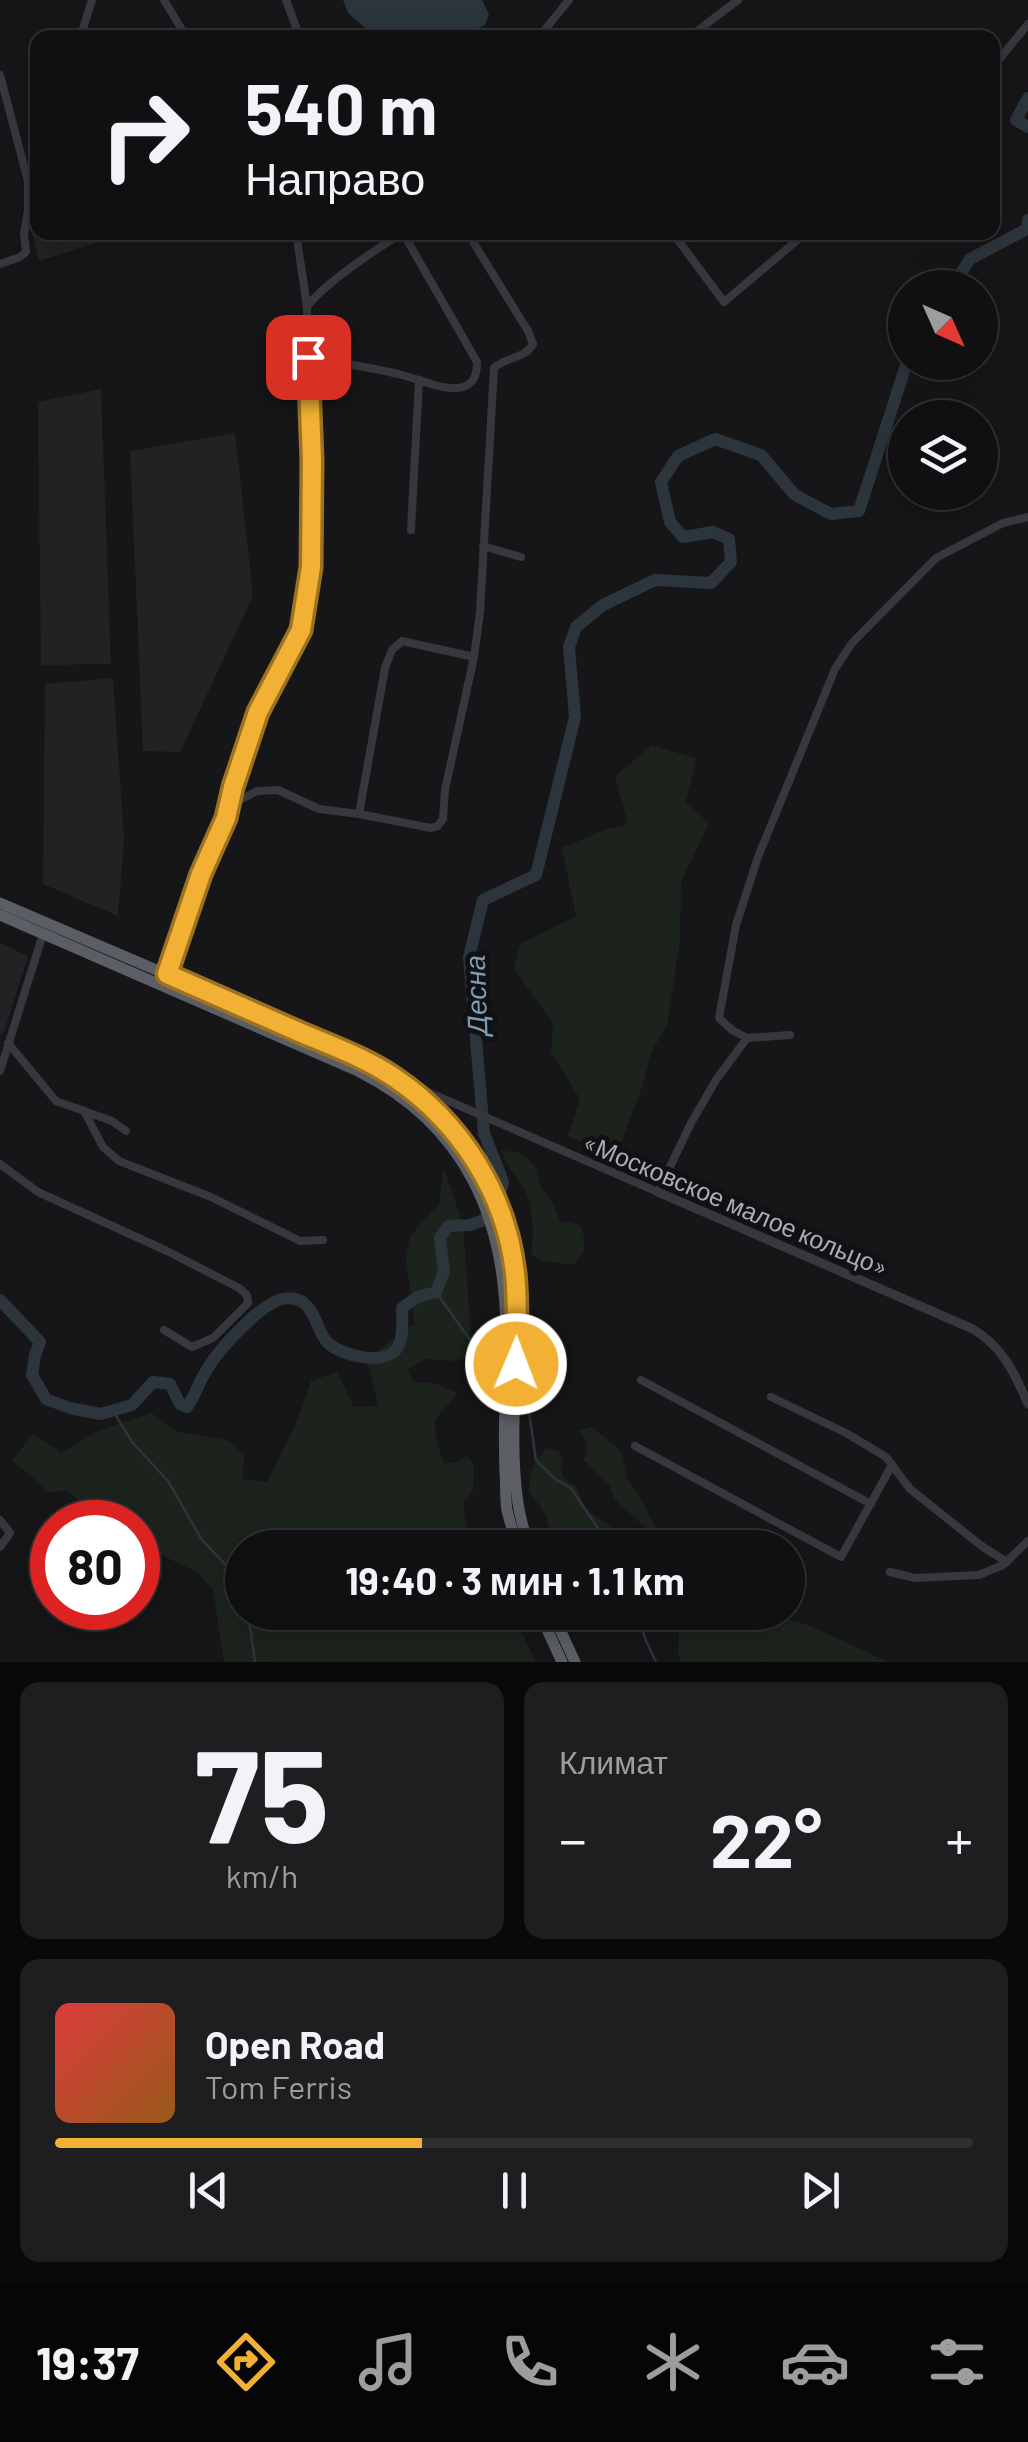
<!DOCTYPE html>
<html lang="ru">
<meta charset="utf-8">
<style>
:root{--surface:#101012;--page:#1e1e20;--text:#f1f3f6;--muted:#9c9d9f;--line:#303032;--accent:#f2b134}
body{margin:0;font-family:Barlow,sans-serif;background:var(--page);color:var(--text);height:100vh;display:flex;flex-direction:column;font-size:38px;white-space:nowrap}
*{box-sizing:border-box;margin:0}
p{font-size:32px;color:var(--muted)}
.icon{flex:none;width:55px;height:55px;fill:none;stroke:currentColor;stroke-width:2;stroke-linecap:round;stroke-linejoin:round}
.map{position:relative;height:1662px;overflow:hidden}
.side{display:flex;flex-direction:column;gap:20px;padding:20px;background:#09090a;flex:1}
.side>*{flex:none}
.banner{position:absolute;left:30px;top:30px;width:970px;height:210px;border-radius:20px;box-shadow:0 5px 25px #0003,0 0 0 2px var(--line);background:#101012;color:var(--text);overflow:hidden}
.needle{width:65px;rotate:135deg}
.controls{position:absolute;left:888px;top:270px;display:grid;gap:20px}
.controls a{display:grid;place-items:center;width:110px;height:110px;border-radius:50%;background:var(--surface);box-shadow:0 5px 25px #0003,0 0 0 2px var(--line);font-size:50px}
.speed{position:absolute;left:30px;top:1500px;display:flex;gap:20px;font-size:50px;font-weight:700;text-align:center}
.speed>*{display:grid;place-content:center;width:130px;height:130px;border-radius:50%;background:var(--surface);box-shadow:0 5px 25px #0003,0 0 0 2px var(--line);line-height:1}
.speed .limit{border:15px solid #d22;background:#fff;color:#111}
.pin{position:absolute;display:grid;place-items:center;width:85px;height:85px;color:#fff;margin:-42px;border-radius:20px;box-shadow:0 5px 15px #0006}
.me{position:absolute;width:110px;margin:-55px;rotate:1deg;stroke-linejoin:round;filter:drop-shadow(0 0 8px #0008)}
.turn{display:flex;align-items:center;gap:35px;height:210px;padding:0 50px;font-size:45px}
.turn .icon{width:130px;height:130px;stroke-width:2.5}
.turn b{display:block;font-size:70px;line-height:85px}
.big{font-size:75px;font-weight:700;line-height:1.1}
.side .widget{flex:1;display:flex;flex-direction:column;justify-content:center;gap:15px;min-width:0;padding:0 35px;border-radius:20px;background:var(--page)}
.side .dial{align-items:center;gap:0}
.dial b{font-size:130px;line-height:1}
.song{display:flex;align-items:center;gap:30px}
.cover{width:120px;height:120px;border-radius:15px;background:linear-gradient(135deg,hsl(0 70% 55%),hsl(30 70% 35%))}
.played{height:10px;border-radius:5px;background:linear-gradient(90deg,var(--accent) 40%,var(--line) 40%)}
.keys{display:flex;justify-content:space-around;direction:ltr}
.heat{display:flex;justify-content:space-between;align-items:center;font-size:55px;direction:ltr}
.side .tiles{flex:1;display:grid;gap:20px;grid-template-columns:1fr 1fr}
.widget:last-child{grid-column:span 2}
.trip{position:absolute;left:225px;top:1530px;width:580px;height:100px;border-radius:50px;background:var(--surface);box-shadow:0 5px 25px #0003,0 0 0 2px var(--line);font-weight:700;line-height:100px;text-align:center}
.menu{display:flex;height:160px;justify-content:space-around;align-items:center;background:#060607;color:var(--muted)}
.menu .icon{width:70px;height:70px}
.menu .active{color:var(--accent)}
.menu b{font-size:45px;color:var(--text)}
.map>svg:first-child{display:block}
.built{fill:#222225}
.green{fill:#1c231d}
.water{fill:#2c353c}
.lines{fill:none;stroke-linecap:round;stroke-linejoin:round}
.stream{stroke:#2c353c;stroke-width:2.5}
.river{stroke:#2c353c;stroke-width:12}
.minor{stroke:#37383d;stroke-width:8}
.tertiary{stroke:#37383d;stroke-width:9}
.trunk{stroke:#5b5e65;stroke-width:11}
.route-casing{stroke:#9d7322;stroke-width:25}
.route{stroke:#f2b134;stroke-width:18}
.labels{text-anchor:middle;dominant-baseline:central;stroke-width:10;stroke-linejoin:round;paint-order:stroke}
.street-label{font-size:25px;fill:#a8adb8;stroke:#111113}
.water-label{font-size:28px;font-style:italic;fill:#7f9bb3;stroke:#111113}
</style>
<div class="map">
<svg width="1028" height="1662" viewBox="0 0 1028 1662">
<rect width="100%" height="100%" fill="#161618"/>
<g class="built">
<polygon points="37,199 38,232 128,233 39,261 29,222 31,205"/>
<polygon points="101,389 111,664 41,665 38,402"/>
<polygon points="235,433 253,596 180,752 143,751 130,451"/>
<polygon points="113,678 124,839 118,916 43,884 45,684"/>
<polygon points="0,943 28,956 4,1032 0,1036"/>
</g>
<g class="green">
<polygon points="652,745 697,759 685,802 709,823 681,882 680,939 667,1026 652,1050 641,1090 616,1156 607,1155 568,1136 580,1099 551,1052 553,1023 514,969 520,944 576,916 562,848 607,829 628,824 615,777"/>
<path d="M502 1151 518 1152 535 1165 540 1186 554 1204 560 1224 571 1222 581 1227C587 1243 586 1253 573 1265L541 1260 531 1254C534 1235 534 1203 523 1187 512 1171 509 1170 502 1151Z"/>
<path d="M444 1168 463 1224 471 1338 470 1358 452 1361 425 1359 407 1370 415 1382 437 1384 456 1393C452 1404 447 1405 440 1413 428 1427 440 1448 444 1464L454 1463 467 1456 474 1464 473 1491 463 1502 469 1547 242 1548V1612L506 1613 524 1637 536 1662H224L213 1590 197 1572 138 1544V1522H109L67 1491 49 1492 12 1460 34 1434 61 1453 98 1431 151 1413 178 1432 230 1441 244 1456 242 1479 267 1482 298 1419 311 1381 337 1372 354 1407 378 1406 367 1359 415 1324 406 1259 410 1236 439 1204Z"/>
<path d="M591 1427 617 1447 623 1456 626 1478 639 1495 654 1525 675 1547H653L655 1543 652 1533 618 1503 612 1494 609 1484 584 1460C589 1447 588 1441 578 1431Z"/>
<path d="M547 1449 558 1450 563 1459 560 1470 565 1480 575 1485 584 1505 591 1513 620 1532 629 1547H574L549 1532C549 1514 540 1506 529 1492 530 1473 533 1461 547 1449Z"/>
<polygon points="768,1613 810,1626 888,1662 681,1662 678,1651 679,1629 695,1613"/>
</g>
<polygon class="water" points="343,0 482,0 489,14 485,25 459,37 372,37 371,33 348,13"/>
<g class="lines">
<g class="stream">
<polyline points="436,1292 488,1365"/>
<polyline points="528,1405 536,1460 555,1479 571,1488 611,1548"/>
<polyline points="113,1411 132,1442 168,1481 202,1540 242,1582"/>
<polyline points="248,1612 255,1662"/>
<polyline points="641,1612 644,1636 656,1662"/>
</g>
<g class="river">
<polyline points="1028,98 1016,120 1028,127"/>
<polyline points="951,288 970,259 1027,229 1028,220"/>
<path d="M0 1300 40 1342 35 1355 32 1375 46 1399 70 1408 101 1414 132 1405 153 1382 170 1384 180 1404 187 1407C195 1396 198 1384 205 1373 216 1352 260 1304 282 1299 289 1297 299 1299 304 1303 317 1314 317 1332 328 1343 342 1356 386 1367 398 1347 404 1336 402 1320 402 1308L417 1297 436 1292 444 1272 440 1238 448 1226 470 1225 484 1220 499 1198 503 1182 484 1133 469 957 483 900 536 875 575 717 569 647 576 627 603 605 655 580 711 583 731 562 729 539 713 532 683 537 670 522 661 482 678 456 715 439 761 455 795 495 831 514 859 511 907 362"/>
</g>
<g class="minor">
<polyline points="164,0 187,38"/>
<polyline points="286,0 300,38"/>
<polyline points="80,38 92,0"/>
<polyline points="538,38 569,0"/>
<polyline points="688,38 738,0"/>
<polyline points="992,68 1028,24"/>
<polyline points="0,75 28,181 28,210 24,234 26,252 20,257 0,264"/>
<polyline points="28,181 38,154"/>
<polyline points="672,232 724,302 807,232"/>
<polyline points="144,237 162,232"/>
<path d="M307 307C322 285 380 246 405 232"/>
<path d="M308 357C339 363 371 367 402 375 419 379 445 392 463 387 475 383 477 373 477 362L403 233"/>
<polyline points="411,530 419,380"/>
<polyline points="483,546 521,557"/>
<polyline points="359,814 385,668 392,650 402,641 474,657"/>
<path d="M226 818 238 801 257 791 278 790 319 809 359 814 431 828 438 826 443 819 445 790 474 657 480 612 494 368C505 357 525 359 533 344L528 331 467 232"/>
<polyline points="167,974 201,874 226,818 233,787 258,712 301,630 311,567 312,461 307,307 296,232"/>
<polyline points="747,1038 732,1030 719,1018 736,925 758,857 835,669 852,643 936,558 1003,523 1028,517"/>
<polyline points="8,1043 56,1101 112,1121 126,1131"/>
<polyline points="0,1071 43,934"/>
<polyline points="407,1083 658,1192 691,1123 716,1080 747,1038 790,1035"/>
<polyline points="84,1111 103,1147 119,1161 211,1197 300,1241 323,1240"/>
<polyline points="0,1164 38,1192 167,1251 239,1288 247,1295 248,1303 213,1338 192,1347 164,1330"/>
<polyline points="641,1380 871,1504"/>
<polyline points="771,1397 846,1433 886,1457 910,1489 983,1547 1007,1562"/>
<polyline points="635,1446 841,1557 892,1465"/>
<polyline points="0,1520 10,1533 0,1547"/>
<polyline points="890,1572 915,1578 979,1575 1003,1565 1028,1541"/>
</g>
<path class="tertiary" d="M658 1192 973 1329C1003 1347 1015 1374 1028 1404"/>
<g class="trunk">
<path d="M0 903 364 1059C445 1103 506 1180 515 1275 522 1351 507 1427 518 1503 520 1518 525 1533 529 1548"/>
<path d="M0 915 358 1071C466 1125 506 1219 506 1335 506 1381 503 1426 505 1472 506 1485 505 1498 507 1510 510 1523 514 1535 517 1548"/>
<polyline points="539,1612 562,1662"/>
<polyline points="552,1612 575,1662"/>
</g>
</g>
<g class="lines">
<g class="route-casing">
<path id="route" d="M308 357 312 460 311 567 301 630 258 712 233 787 226 818 201 874 167 974C211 993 255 1013 299 1032 332 1046 366 1058 395 1078 461 1123 506 1194 515 1273 518 1303 517 1334 516 1364"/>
</g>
<use href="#route" class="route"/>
</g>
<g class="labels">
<g class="street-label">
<text transform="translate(736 1204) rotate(23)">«Московское малое кольцо»</text>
</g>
<g class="water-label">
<text transform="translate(475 995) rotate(-92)">Десна</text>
</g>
</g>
</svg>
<div class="controls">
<a><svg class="needle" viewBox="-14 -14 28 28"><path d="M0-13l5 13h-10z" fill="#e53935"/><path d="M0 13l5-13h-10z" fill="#9c9d9f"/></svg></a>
<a><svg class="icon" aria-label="layers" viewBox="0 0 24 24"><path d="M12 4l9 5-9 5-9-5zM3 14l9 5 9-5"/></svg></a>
</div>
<div class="speed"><div class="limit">80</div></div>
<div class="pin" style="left:308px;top:357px;background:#d93025"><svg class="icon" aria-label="arrive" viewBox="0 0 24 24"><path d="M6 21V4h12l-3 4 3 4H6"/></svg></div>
<svg class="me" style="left:516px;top:1364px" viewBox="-20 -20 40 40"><circle r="17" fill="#f2b134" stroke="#fff" stroke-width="3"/><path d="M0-11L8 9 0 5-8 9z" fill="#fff"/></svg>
<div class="trip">19:40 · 3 мин · 1.1 km</div>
<div class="banner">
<div class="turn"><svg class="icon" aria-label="right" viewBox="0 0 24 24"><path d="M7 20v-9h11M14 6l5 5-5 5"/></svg><div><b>540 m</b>Направо</div></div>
</div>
</div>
<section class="side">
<div class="tiles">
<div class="widget dial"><b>75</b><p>km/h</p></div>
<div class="widget"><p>Климат</p>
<div class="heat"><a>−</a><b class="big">22°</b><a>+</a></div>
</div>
<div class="widget">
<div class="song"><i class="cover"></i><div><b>Open Road</b><p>Tom Ferris</p></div></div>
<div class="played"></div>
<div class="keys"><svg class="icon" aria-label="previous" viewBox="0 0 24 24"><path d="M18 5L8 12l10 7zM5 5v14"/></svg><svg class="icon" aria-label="pause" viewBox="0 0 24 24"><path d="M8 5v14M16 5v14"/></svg><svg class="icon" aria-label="next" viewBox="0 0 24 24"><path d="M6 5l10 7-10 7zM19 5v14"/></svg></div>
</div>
</div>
</section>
<nav class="menu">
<b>19:37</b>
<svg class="icon active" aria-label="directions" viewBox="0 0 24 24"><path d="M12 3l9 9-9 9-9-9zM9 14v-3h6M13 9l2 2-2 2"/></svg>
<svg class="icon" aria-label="music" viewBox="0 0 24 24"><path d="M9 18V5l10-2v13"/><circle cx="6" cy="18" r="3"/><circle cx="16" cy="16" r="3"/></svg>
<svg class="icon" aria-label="phone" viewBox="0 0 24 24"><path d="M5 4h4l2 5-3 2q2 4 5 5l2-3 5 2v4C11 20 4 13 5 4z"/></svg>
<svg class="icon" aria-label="climate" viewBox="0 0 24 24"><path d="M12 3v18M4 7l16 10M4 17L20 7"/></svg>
<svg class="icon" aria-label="car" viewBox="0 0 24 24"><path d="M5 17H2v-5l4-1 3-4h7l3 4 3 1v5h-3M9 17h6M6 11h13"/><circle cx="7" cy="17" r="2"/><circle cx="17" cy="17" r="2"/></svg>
<svg class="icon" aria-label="filters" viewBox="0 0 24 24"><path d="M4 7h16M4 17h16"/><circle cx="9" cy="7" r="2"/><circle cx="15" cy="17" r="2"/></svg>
</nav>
